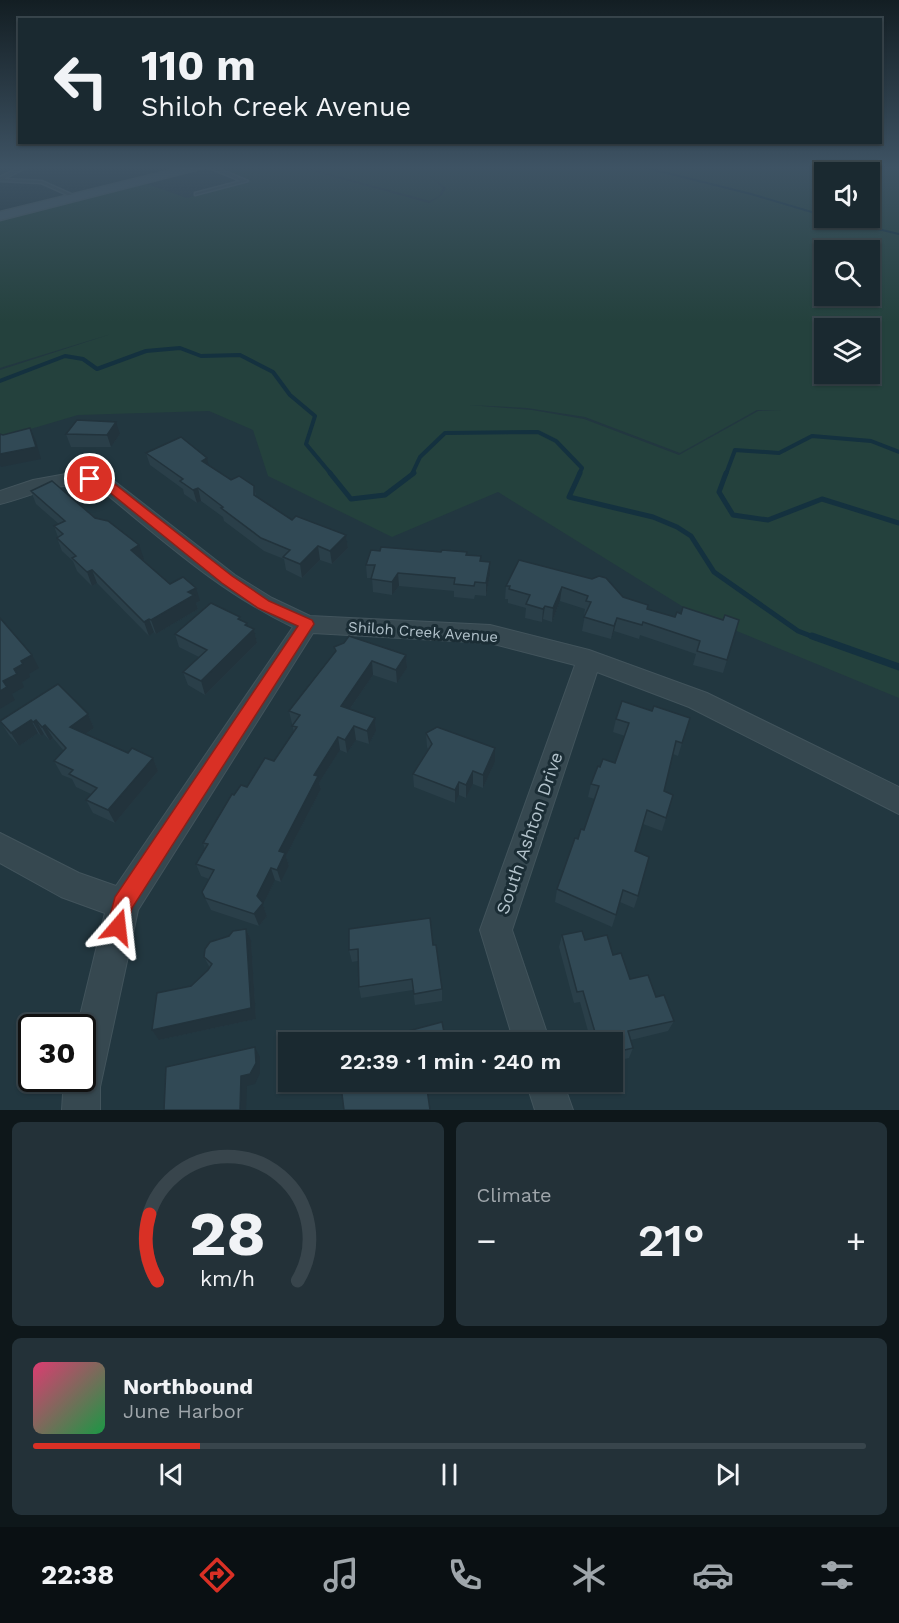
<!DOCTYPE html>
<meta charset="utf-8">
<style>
:root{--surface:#1a2930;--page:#233138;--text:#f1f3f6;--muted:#9fa6ab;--line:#38454c;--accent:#d93025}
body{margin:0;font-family:"Work Sans",sans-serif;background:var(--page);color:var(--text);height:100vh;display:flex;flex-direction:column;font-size:22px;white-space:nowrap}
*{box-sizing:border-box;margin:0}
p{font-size:20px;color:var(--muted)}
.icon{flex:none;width:33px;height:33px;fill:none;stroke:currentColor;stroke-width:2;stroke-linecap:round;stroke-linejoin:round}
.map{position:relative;height:1110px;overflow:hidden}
.sheet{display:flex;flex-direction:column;gap:12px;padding:12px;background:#0e171a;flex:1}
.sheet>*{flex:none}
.top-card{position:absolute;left:18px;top:18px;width:864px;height:126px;border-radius:0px;box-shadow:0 2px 4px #0004,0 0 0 2px var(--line);background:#1a2930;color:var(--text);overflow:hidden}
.tools{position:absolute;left:814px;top:162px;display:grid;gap:12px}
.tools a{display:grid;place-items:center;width:66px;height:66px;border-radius:0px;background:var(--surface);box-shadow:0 2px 4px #0004,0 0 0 2px var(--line);font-size:30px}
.speed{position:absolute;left:18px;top:1014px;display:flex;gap:12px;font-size:30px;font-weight:700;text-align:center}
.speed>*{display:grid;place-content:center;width:78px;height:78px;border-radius:50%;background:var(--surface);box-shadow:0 2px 4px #0004,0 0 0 2px var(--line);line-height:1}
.speed .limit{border:3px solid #111;border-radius:9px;background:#fff;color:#111}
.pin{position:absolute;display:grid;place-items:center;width:51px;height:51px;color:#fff;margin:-26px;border:3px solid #fff;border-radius:50%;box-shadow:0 2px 6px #0007}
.me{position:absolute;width:66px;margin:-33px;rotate:17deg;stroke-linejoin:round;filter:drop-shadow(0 0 4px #0008)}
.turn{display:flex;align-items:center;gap:21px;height:126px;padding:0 24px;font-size:27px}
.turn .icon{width:78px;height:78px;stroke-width:2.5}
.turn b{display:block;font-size:42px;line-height:51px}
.big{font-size:45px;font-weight:600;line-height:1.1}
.sheet .widget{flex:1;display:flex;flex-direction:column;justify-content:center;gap:9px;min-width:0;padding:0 21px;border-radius:9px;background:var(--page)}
.sheet .dial{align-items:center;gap:0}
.dial svg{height:156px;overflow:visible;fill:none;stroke:var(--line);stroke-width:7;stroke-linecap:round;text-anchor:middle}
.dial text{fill:var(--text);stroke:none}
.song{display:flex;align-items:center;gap:18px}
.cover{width:72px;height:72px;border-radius:9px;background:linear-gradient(135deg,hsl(340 70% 55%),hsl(140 70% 35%))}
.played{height:6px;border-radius:3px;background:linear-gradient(90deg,var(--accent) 20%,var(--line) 20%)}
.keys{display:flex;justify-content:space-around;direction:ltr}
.heat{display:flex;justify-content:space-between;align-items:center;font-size:33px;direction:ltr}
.sheet .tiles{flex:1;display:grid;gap:12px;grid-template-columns:1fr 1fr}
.widget:last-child{grid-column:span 2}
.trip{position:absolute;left:278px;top:1032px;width:345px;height:60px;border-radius:0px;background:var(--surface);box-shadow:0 2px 4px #0004,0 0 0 2px var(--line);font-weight:600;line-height:60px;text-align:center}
.menu{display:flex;height:96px;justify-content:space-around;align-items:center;background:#0a1013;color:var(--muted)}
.menu .icon{width:42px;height:42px}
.menu .selected{color:var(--accent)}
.menu b{font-size:27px;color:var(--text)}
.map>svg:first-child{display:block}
.green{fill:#24413d;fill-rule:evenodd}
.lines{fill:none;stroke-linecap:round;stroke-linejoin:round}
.stream-far3{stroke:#14313f;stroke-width:2}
.stream-far2{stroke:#14313f;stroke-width:4}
.stream-far1{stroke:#14313f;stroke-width:5}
.stream{stroke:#14313f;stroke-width:7}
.lane-casing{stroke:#42545c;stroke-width:3}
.street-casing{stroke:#42545c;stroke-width:2}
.secondary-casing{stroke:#42545c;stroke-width:3}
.lane{fill:#364850;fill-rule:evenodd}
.street{fill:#364850;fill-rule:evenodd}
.secondary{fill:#445864;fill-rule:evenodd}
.wall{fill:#2a3f49}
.shaded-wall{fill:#22333c}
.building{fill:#314955;stroke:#22333c;stroke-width:1.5}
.route{fill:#d93025;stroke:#8d1f18;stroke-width:1.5}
.labels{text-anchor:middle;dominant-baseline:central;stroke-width:6;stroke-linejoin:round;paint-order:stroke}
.street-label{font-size:15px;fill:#b2c2cb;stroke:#1b2d35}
.near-street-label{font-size:18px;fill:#b2c2cb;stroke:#1b2d35}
</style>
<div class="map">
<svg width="899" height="1110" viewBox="0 0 899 1110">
<rect width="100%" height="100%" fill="#223740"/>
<path class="green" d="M396 166 411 169 401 167H899V698L693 613 498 492 392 537 268 476 253 430 209 411 78 415 0 438V370L111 334 0 368V218L144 183 187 198 252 180 215 168 216 167H298L429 203 442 195 446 188 431 177 443 188 439 196 430 201 303 167ZM825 172H870V218H825ZM825 250H870V296H825ZM825 328H870V374H825ZM469 405 527 408 585 417 680 453 757 410 782 411H758L679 455 584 419 532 410Z"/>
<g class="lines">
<g class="stream-far3">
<polyline points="639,166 751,194 825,216"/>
<polyline points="832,218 899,234"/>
</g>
<g class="stream-far2">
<polyline points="0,381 65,356 83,359 97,369 146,351 180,348 201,356 240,355 273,372 290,395 315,416 306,444 331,474"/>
<polyline points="412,474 420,457 445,433 538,432 556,441 582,468 579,474"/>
<polyline points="726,474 735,450 779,453 812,436 871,441 899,452"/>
</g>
<g class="stream-far1">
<polyline points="330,473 351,499 385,495 414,473"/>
<polyline points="580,473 569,497 653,517 677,527 691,536 714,572 798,631 816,638"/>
<polyline points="726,473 719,492 733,515 768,520 822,499 899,523"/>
</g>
<polyline class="stream" points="812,636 899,667"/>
<g class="lane-casing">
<g id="lane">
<polygon points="22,166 29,166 4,179 42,181 78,197 74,198 41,183 0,181 0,177"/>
<polygon points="205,166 212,166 248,181 195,195 195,193 241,181"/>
</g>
</g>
<g class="street-casing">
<g id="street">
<path d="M66 474 93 476 114 481 235 575 272 598 310 616 490 625 589 650 707 693 899 787V814L689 707 597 672 512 930 550 1042H514L480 930 575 665 490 643 313 633 138 910 100 1087V1110H62L64 1078H82V1028H77L105 913 61 897 0 863V833L79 873 116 886 293 627C219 592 163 540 100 489 60 478 37 495 0 504V491L33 480Z"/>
<polygon points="526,1082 563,1082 573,1110 535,1110"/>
</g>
</g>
<g class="secondary-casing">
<polygon id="secondary" points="188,166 211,166 0,220 0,212"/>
</g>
<use href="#lane" class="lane"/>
<use href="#street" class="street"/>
<use href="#secondary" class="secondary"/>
</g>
<g class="wall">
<polygon points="66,434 120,434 111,447 71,447"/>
<polygon points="146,453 209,465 231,480 254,486 256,496 292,520 346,535 348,548 332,564 320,560 302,578 286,570 284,559 264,551 224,521 223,517 201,501 197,503 184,494 183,489 150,465"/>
<polygon points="31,491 95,518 144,559 142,559 170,584 200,601 196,603 198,609 156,634 154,632 149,636 97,583 92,586 77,571 73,561 62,551 57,538 58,537 54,526 59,524 36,504"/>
<polygon points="467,555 481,556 481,561 490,562 490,575 486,596 475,595 474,599 454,597 454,591 399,586 392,595 373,592 372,578 367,578 366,565"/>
<polygon points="519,560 623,597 647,610 675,617 727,660 723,673 693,665 696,654 640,635 639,639 614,631 611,639 582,631 585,615 584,615 585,609 560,601 552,622 543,619 542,622 525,618 526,608 508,603 508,599 505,599 506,586"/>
<polygon points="241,620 248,626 254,629 257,643 205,695 188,685 183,672 199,657 179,647 175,634"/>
<polygon points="334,647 406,655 407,668 397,683 373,675 350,709 375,718 376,731 369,744 356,740 347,753 340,750 319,783 321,789 286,856 289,866 281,882 275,880 263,905 267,916 259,926 211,910 202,892 209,879 201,876 196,864 205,849 203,843 234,795 247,787 274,761 294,732 289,711 335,652"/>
<polygon points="88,714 94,728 86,734 128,753 153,758 158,771 115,823 93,813 86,800 91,794 76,787 72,779 62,775 54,761 64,751 53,738 50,741 44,734 41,736 38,733 19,746 9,735 0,721"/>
<polygon points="616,719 682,743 678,756 673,754 664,791 666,818 662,831 643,824 635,851 638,896 634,908 620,902 612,927 555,902 557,889 578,839 584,830 595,799 588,797 591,784 600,767 615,763 625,736 613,732"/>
<polygon points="426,733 495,748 495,762 483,788 473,784 466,798 459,795 455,803 414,787 413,774 428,749 427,747"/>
<polygon points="246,929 251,940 256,1019 159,1040 191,986 210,968 204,957 229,936"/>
<polygon points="349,929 433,945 442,989 442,1001 415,1005 413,990 361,998 359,987 358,961 352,962 349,950"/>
<polygon points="562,935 585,940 613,955 630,979 656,997 674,1021 668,1031 631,1040 633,1048 629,1058 612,1062 612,1042 591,1042 580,1002 574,1003 559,947"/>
</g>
<g class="shaded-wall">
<polygon points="116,422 120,434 111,447 107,435"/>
<polygon points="30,428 36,441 41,459 1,467 0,465 0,454"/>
<polygon points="207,458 210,471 202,461"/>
<polygon points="198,488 201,501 197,503 193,490"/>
<polygon points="346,535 348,548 332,564 330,551"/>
<polygon points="139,545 144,559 136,563 131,550"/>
<polygon points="318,546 320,560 302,578 300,564"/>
<polygon points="490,562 490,575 486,596 486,583"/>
<polygon points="92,570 97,583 92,586 87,572"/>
<polygon points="398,573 399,586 392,595 392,582"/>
<polygon points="562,587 560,601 552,622 553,608"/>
<polygon points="196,588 200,601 196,603 198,609 156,634 151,620 188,592"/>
<polygon points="545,606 543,619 542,622 543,609"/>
<polygon points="617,618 614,631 611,639 614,626"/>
<polygon points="149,619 154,632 149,636 144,622"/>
<polygon points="247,623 250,633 254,629 257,643 205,695 201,681"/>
<polygon points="32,655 39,668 29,674 30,677 22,682 24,687 12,694 15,700 0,709 0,691 3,681 21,661"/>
<polygon points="406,655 407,668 397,683 396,670"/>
<polygon points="372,661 373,675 343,719 341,706"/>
<polygon points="88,714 94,728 77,740 70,727"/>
<polygon points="375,718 376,731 369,744 367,731"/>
<polygon points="31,720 38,733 19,746 11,733"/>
<polygon points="36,720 44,734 41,736 33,722"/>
<polygon points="45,725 53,738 50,741 42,727"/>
<polygon points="354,726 356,740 347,753 345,740"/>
<polygon points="338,737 340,750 319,783 321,789 286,856 289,866 281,882 277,870 279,851 314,775"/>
<polygon points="495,748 495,762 483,788 483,775"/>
<polygon points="153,758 158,771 115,823 108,810"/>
<polygon points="473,771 473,784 466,798 466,785"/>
<polygon points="459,782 459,795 455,803 455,790"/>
<polygon points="271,868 275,880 263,905 267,916 259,926 254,914 257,896"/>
<polygon points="246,929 251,940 256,1019 159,1040 152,1030 251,1008"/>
<polygon points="601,1038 599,1042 596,1042 597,1039"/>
<polygon points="255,1047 260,1057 260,1073 255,1084 247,1086 246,1110 240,1110 241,1076"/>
<polygon points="426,1082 453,1082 426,1090"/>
</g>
<g class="building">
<polygon points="77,420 116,422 107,435 66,434"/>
<polygon points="30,428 36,447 0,454 0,434 3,435"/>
<polygon points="181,437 207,458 202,461 231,480 239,476 254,486 254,495 292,520 296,516 346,535 330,551 318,546 300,564 283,557 290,550 261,538 221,508 223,507 198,488 193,490 180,481 183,479 146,453"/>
<polygon points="52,481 95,518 108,521 139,545 131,550 170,584 183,577 196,588 188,592 194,595 151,620 149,619 144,622 92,570 87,572 72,558 76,556 57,538 63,534 54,526 65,521 31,491"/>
<polygon points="381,547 441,552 442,550 467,552 466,555 481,556 480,561 490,562 486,583 475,582 474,586 454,584 455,578 398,573 392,582 371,579 375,565 366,565 371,550 380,551"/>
<polygon points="519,560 592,579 599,576 606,578 623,597 648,605 647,609 675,617 677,612 681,614 683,607 723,620 725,615 739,620 727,660 697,651 700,641 643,622 642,625 617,618 614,626 584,617 591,602 586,601 588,596 562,587 553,608 545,606 543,609 526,604 530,595 509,589 510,586 506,586"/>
<polygon points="211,603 240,617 238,619 247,623 245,625 254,629 201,681 183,672 207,650 175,634"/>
<polygon points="0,618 32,655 21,661 23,664 14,669 17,674 3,681 7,687 0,691"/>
<polygon points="349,636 406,655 396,670 372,661 341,706 375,718 367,731 354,726 345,740 338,737 314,775 318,776 279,851 285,853 277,870 271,868 257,896 263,903 254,914 205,898 202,892 214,870 196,864 208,844 203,843 232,794 234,795 241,785 247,787 265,758 274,761 297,727 292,726 300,715 289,711 336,651 334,647 344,643"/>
<polygon points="58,684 88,714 70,727 128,753 132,748 153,758 108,810 86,800 97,788 69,774 73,770 54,761 66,748 45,725 42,727 36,720 33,722 31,720 11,733 0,721"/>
<polygon points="622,701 652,711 654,706 690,718 682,743 676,741 664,791 673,795 666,818 647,810 635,851 649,857 638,896 623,890 616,915 557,889 575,838 578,839 581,829 584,830 599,786 591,784 598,766 600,767 603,759 615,763 629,723 616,719"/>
<polygon points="437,727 495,748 483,775 473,771 466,785 459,782 455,790 413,774 432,744 426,733"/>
<polygon points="430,918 433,945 436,945 442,989 414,994 412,979 359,987 358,949 349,950 349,929"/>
<polygon points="246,929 251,1008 152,1030 157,993 191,986 208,970 212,964 204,957 205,949 210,942 229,936 233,931"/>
<polygon points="582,931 585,940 607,935 613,955 621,953 630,979 648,975 656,997 664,995 674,1021 628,1031 633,1048 612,1053 612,1042 603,1042 601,1038 597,1039 583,991 577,992 562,935"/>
<polygon points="442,1022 446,1042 392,1042 399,1041 397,1034"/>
<polygon points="255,1047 256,1063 250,1074 241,1076 240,1110 164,1110 166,1067"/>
<polygon points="356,1082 426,1082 430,1110 344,1110 341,1086"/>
</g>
<linearGradient id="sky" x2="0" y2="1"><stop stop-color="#131e23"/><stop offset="0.52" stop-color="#3e5364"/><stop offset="1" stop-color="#3e5364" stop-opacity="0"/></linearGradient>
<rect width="899" height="322" fill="url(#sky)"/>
<polygon class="route" points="90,475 112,482 232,576 269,601 312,620 314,624 132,908 125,934 118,937 110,934 107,927 115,897 298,626 258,608 222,583 103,487 85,481 83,479"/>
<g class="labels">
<g class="street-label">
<text transform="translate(423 632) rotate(4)">Shiloh Creek Avenue</text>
</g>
<g class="near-street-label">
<text transform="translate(529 833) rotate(-71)">South Ashton Drive</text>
</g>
</g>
</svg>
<div class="tools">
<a><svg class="icon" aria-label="sound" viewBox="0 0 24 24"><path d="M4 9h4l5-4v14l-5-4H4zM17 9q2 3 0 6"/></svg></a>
<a><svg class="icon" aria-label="search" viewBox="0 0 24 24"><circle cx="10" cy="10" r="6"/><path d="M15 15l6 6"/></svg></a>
<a><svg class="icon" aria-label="layers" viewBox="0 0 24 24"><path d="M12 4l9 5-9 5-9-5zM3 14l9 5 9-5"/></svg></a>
</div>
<div class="speed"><div class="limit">30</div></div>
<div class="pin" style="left:90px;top:479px;background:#d93025"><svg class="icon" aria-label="arrive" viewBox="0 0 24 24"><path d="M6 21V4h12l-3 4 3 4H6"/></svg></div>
<svg class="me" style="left:118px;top:927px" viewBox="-20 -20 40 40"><path d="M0-17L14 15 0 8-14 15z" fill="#d93025" stroke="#fff" stroke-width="4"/></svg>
<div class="trip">22:39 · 1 min · 240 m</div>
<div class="top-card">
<div class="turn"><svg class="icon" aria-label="left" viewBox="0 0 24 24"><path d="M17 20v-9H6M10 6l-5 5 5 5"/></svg><div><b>110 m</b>Shiloh Creek Avenue</div></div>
</div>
</div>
<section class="sheet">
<div class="tiles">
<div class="widget dial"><svg viewBox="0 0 100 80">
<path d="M14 69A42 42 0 1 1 86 69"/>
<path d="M14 69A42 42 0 0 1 10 35" stroke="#d93025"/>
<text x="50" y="56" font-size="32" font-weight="700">28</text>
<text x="50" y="72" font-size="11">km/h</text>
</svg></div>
<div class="widget"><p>Climate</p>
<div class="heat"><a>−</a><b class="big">21°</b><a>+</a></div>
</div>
<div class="widget">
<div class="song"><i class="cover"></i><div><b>Northbound</b><p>June Harbor</p></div></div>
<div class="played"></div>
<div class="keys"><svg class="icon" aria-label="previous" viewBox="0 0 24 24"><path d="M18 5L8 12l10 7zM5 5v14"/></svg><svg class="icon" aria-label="pause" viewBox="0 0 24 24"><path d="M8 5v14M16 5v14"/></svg><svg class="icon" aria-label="next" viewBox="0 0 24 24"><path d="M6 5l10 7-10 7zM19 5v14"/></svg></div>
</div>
</div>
</section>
<nav class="menu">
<b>22:38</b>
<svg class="icon selected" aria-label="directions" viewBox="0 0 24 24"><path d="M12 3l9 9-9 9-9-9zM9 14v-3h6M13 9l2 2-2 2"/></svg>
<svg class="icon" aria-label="music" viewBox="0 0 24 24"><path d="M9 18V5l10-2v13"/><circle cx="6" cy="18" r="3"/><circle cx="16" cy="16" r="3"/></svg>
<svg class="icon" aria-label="phone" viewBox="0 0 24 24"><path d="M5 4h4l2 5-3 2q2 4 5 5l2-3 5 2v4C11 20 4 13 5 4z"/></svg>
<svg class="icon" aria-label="climate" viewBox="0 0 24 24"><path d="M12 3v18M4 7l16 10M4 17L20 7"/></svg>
<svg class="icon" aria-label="car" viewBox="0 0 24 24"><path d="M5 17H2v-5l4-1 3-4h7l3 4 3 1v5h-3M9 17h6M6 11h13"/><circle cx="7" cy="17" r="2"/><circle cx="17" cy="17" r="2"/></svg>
<svg class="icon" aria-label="filters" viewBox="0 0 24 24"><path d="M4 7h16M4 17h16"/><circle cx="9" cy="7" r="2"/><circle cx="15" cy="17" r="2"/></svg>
</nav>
